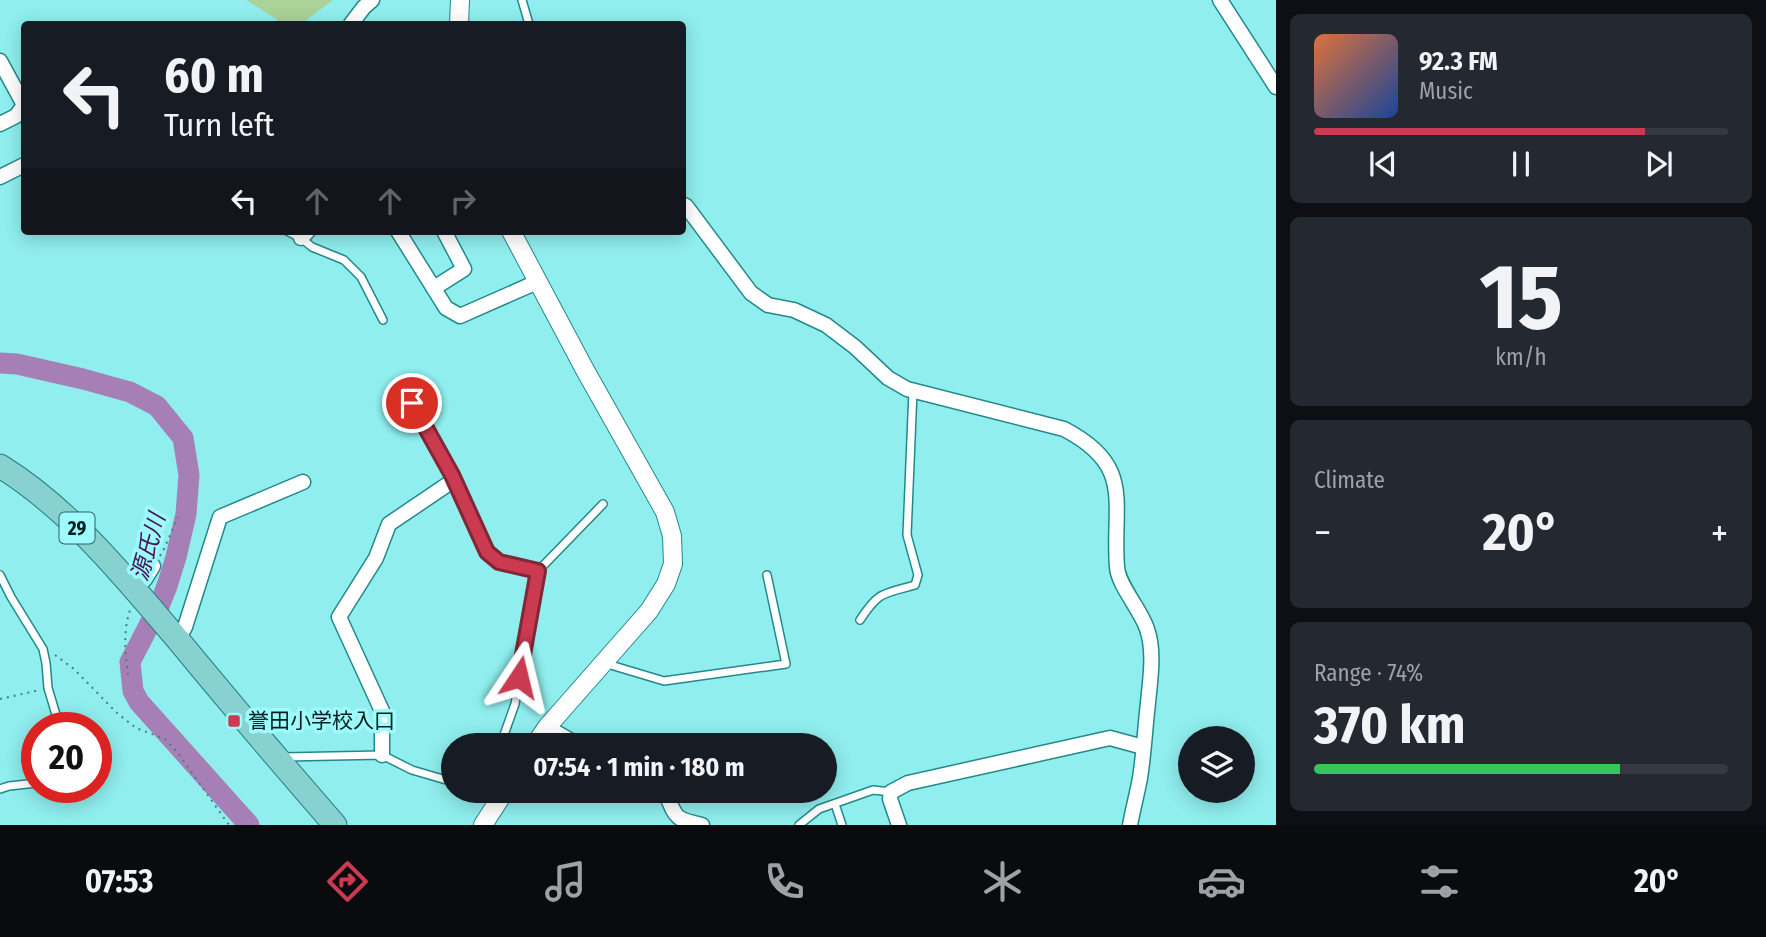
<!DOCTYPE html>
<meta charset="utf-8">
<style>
:root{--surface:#171b24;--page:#242831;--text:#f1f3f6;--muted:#9ea1a6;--line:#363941;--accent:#ca3a51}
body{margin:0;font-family:"Fira Sans Condensed","Noto Sans JP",sans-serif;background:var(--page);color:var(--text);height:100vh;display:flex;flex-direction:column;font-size:26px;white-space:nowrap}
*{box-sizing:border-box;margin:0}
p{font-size:23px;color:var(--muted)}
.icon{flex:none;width:38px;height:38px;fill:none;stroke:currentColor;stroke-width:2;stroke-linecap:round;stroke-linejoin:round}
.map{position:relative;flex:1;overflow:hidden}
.details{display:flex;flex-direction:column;gap:14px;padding:14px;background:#0d0f14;width:490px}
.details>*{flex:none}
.hud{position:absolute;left:21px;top:21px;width:665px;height:214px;border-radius:7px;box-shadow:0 4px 18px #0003;background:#171b24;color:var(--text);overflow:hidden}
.controls{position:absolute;left:1178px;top:726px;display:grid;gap:14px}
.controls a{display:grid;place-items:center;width:77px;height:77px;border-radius:50%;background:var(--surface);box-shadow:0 4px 18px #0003;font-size:35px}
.speed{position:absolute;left:21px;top:712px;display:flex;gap:14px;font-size:35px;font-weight:700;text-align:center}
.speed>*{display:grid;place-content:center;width:91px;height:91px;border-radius:50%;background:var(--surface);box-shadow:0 4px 18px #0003;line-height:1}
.speed .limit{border:10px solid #d22;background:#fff;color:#111}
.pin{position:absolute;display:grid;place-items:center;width:60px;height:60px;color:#fff;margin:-30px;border:4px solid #fff;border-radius:50%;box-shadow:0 2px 7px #0007}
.me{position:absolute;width:77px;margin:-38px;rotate:10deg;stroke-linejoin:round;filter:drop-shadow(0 0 5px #0008)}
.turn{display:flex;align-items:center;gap:24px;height:147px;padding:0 28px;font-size:32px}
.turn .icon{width:91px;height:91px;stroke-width:2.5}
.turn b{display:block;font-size:49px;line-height:60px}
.lanes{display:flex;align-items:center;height:66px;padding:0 28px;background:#0003;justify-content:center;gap:35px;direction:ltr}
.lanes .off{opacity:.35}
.big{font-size:52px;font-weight:700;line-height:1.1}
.details .widget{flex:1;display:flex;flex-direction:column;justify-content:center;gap:10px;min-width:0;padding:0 24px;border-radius:10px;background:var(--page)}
.details .dial{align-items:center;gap:0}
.dial b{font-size:91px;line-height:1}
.song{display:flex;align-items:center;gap:21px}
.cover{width:84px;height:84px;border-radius:10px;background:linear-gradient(135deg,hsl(20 70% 55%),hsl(220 70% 35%))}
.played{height:7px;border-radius:4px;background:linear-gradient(90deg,var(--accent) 80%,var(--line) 80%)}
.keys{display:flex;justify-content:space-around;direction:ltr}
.heat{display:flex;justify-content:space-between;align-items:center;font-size:38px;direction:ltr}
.charge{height:10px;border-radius:5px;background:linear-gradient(90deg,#34c759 74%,var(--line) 0)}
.trip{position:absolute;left:441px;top:733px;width:396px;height:70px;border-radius:35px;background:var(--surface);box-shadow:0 4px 18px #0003;font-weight:700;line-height:70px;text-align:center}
.dock{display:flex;height:112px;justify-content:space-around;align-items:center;background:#090b0e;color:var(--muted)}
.dock .icon{width:49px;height:49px}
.dock .selected{color:var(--accent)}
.dock b{font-size:32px;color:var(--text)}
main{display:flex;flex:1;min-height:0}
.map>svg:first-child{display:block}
.green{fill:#aad299}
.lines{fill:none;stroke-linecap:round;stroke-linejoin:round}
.river{stroke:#a77fb7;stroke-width:21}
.service-casing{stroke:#22898a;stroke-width:10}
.minor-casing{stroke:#22898a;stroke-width:17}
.tertiary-casing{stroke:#22898a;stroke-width:20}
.primary-casing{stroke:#257e7f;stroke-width:25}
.path{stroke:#447f80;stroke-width:2;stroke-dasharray:2 5;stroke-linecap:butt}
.service{stroke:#fff;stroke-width:7}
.minor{stroke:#fff;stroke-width:14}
.tertiary{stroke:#fff;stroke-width:18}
.primary{stroke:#88d1d1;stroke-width:23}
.route-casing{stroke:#832635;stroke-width:18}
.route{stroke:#ca3a51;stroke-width:12}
.poi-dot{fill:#ca3a51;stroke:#9dfbfc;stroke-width:2.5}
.labels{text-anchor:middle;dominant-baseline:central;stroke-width:7;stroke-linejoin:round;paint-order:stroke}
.shield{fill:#9dfbfc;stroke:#306061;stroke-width:2}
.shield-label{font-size:19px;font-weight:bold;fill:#011e1f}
.poi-label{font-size:21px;fill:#011e1f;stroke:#9dfbfc;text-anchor:start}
.water-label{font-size:23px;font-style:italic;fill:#49165b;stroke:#9dfbfc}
</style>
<main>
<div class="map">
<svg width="1276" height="825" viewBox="0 0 1276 825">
<rect width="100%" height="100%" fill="#90eeee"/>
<polygon class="green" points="246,0 333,0 301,24 284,24"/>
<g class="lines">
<polyline class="river" points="0,363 17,364 83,379 130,392 157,406 183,438 189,475 186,514 176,557 167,586 159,606 130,662 133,691 139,702 249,825"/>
<g class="service-casing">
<g id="service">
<polyline points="522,0 529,24"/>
<polyline points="287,231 301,238 312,247 344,260 361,277 383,320"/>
<polyline points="412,403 452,476 487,553 499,562 538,571"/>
<polyline points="0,575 11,597 43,649 46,663 48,688 60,728"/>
<path d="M860 620C879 591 883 594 915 585L918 575 907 535 913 391"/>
<polyline points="604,663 664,681 786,664 767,575"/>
<polyline points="500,746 515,704 538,571 603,504"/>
<polyline points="284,757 382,755 412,770 453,782"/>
<polyline points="0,789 9,786 37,783"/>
<polyline points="482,791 492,794 502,794"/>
<polyline points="835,804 842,825"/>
<polyline points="799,825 819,809 873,790 891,792"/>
</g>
</g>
<g class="minor-casing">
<g id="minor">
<polyline points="1220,0 1276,87"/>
<polyline points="351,24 364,7 372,0"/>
<polyline points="0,61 24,105 16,116 0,124"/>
<polyline points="0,177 24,165"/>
<path d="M682 204 686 206 751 293 768 305 794 310 826 325 855 347 888 378 907 389 1064 429C1135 466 1112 502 1117 567 1118 585 1141 610 1147 629 1155 652 1150 680 1148 703 1145 728 1144 753 1140 778 1137 794 1133 809 1130 825"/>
<polyline points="398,231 446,308 460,316 537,282"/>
<polyline points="301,238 308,231"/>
<polyline points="434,288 464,269 444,231"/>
<polyline points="135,589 145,579 153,566"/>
<polyline points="178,640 185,627 220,517 303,482"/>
<polyline points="547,727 580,746"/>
<polyline points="382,755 382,711 339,617 376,558 389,524 454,480"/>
<path d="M665 791C676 818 674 819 702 825"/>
<polyline points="899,825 890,799 891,792 908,783 1110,738 1143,747"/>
</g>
</g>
<g class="tertiary-casing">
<g id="tertiary">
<polyline points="459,24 460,0"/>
<polyline points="511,231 585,370 665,512 672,536 673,564 666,584 649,611 547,727 534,746"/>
<polyline points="483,825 505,791"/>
</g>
</g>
<g class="primary-casing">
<path id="primary" d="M0 466C71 510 125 578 179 641 230 703 282 764 335 825"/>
</g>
<g class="path">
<polyline points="160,556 164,549 178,517"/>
<polyline points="55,655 74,669 117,713 136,728 165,739 178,753 229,825"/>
<path d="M128 675C125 653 123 631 130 610"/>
<polyline points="0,699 40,690"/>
</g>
<use href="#service" class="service"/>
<use href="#minor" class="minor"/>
<use href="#tertiary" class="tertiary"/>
<use href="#primary" class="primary"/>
</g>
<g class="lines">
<g class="route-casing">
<polyline id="route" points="412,403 452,475 487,552 499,562 538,571 519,677"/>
</g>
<use href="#route" class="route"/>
</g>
<rect class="poi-dot" x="227" y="714" width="14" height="14" rx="3.5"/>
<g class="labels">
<rect class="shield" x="59.5" y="512.5" width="35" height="31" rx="5"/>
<g class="shield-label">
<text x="77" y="528">29</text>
</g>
<g class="poi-label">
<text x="248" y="721">誉田小学校入口</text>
</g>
<g class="water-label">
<text transform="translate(148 547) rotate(-74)">源氏川</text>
</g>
</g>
</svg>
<div class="controls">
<a><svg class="icon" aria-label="layers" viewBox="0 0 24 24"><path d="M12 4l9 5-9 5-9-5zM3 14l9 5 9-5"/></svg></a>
</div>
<div class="speed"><div class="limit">20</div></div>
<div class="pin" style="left:412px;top:403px;background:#d93025"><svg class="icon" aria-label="arrive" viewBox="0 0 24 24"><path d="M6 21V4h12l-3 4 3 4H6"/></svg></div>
<svg class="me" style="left:519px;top:677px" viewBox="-20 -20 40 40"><path d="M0-17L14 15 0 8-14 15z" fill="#ca3a51" stroke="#fff" stroke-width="4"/></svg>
<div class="trip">07:54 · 1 min · 180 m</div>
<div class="hud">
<div class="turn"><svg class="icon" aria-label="left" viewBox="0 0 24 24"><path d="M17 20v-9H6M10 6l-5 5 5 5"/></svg><div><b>60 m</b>Turn left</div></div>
<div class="lanes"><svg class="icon" aria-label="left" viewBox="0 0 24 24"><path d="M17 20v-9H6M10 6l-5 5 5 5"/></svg><svg class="icon off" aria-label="ahead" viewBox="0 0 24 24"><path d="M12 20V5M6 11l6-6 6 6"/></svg><svg class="icon off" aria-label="ahead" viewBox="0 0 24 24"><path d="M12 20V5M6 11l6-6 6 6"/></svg><svg class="icon off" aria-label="right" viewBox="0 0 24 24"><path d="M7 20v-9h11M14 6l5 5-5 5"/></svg></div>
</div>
</div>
<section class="details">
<div class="widget">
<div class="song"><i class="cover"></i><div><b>92.3 FM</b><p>Music</p></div></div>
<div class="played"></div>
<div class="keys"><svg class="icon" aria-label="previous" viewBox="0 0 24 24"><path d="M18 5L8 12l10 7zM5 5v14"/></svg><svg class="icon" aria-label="pause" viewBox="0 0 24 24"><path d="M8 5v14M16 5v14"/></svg><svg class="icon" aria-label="next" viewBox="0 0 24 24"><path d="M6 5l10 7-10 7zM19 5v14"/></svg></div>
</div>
<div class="widget dial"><b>15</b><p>km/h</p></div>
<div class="widget"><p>Climate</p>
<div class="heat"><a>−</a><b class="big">20°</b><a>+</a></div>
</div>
<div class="widget"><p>Range · 74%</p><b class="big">370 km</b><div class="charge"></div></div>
</section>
</main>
<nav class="dock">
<b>07:53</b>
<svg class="icon selected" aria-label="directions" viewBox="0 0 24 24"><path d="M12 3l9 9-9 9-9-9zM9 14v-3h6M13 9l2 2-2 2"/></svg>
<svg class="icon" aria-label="music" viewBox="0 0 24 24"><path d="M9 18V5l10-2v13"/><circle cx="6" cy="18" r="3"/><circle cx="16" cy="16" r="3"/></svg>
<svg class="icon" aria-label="phone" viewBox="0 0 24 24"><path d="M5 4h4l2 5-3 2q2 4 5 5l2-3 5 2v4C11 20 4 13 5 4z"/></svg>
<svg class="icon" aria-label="climate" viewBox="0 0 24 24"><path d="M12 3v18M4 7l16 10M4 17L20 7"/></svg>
<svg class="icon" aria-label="car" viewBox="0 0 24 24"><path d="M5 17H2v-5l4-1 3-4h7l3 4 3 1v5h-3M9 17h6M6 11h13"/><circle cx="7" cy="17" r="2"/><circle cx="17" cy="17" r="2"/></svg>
<svg class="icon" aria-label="filters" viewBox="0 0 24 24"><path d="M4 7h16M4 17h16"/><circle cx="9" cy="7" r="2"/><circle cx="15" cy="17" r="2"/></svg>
<b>20°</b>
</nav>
